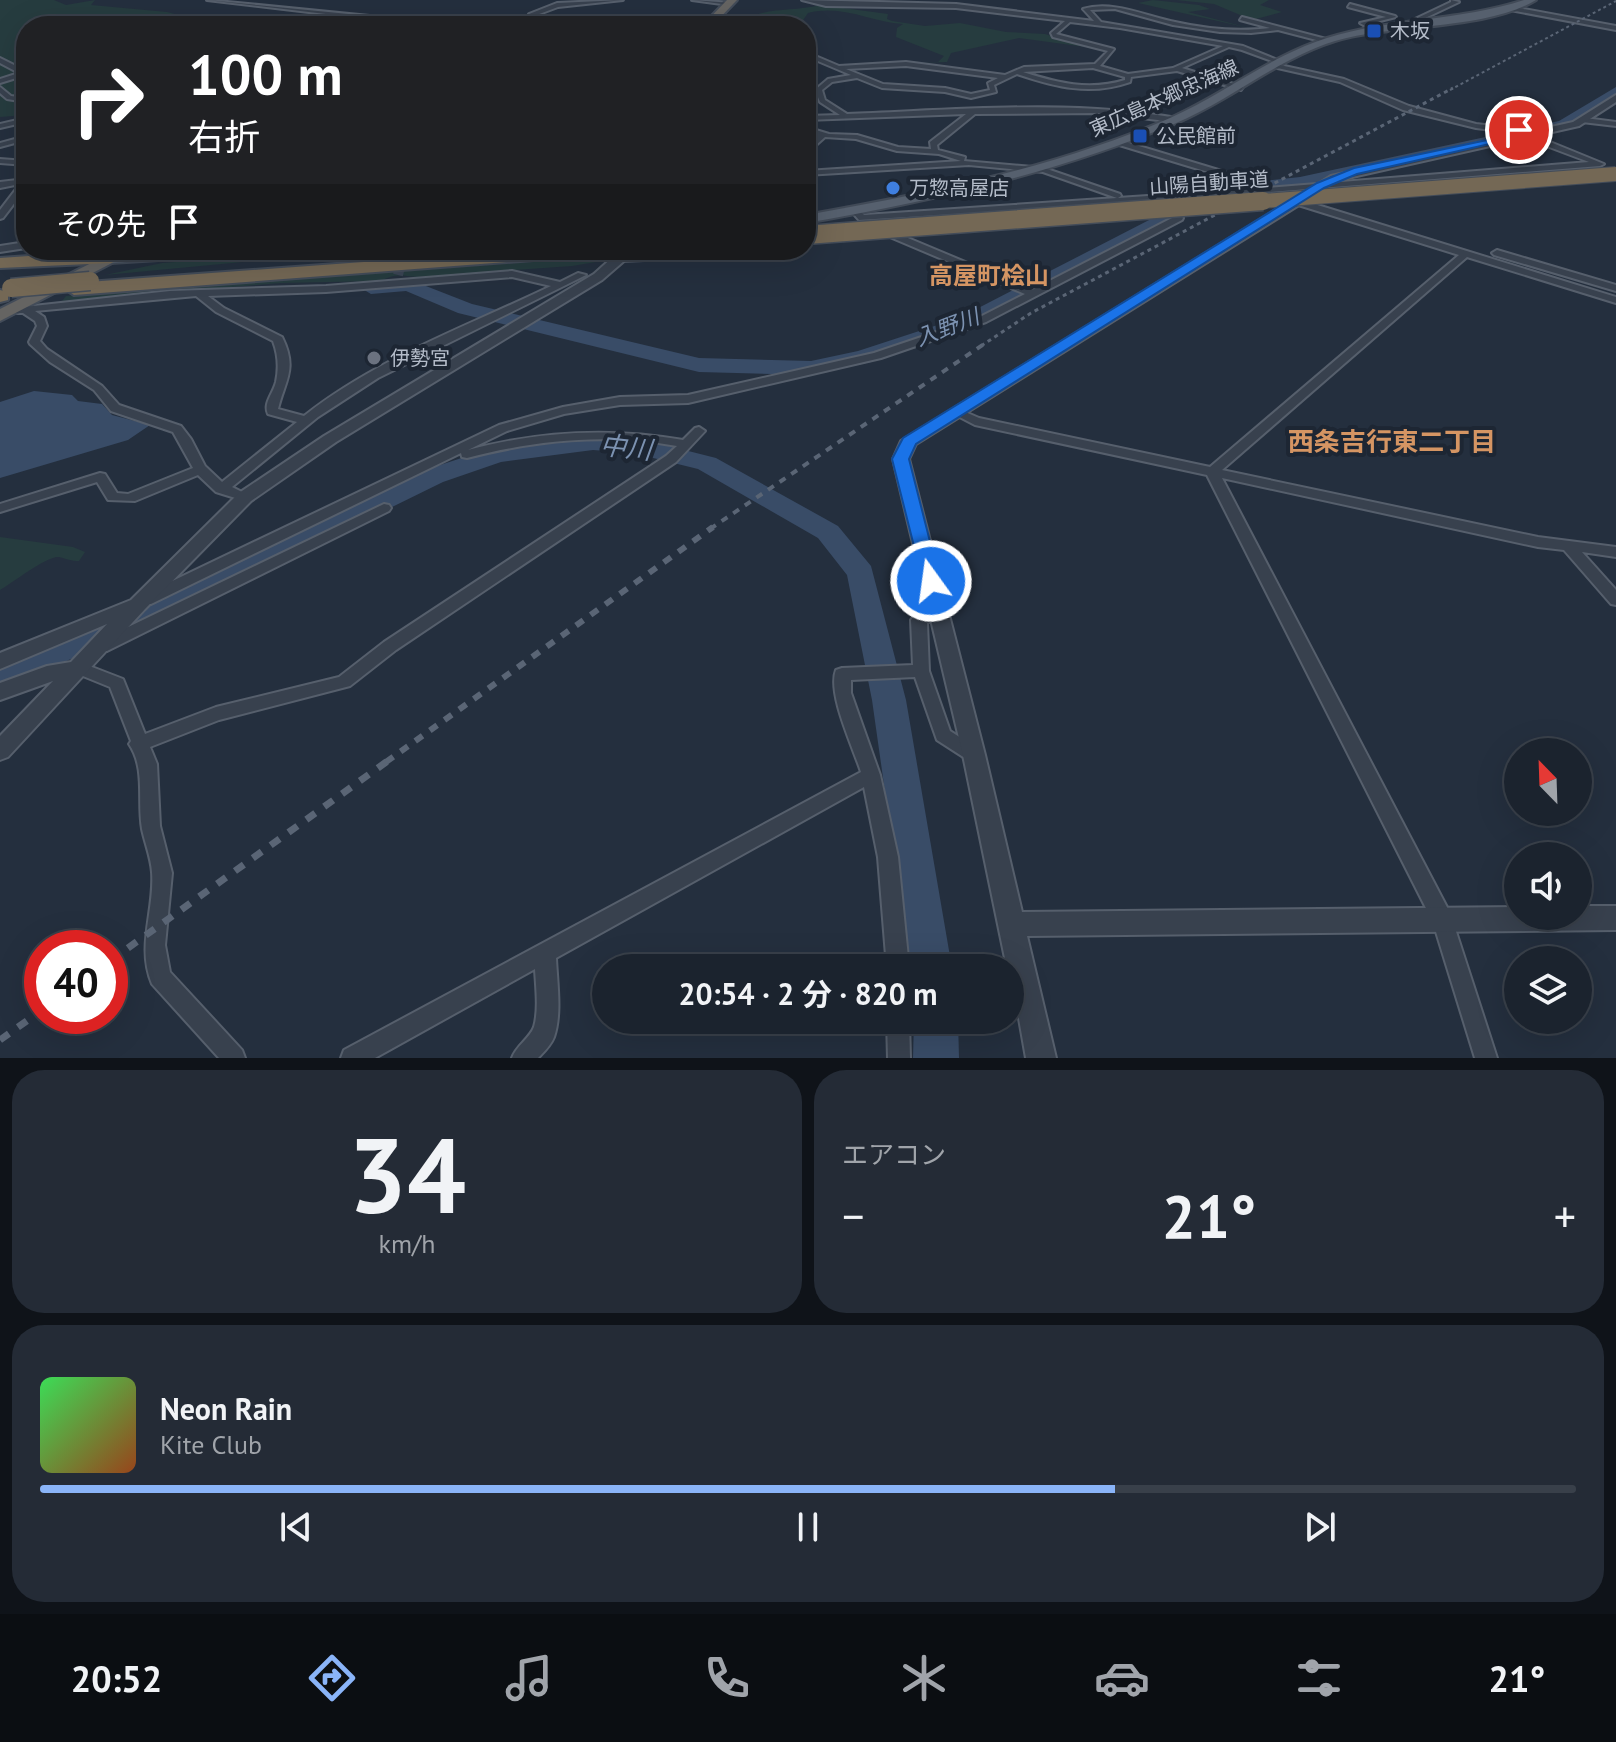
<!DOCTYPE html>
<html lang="ja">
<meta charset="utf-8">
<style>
:root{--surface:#1b232e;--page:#242b36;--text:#f1f3f6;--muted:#a0a4aa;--line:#39404a;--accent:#8ab4f8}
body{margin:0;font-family:"PT Sans","Noto Sans JP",sans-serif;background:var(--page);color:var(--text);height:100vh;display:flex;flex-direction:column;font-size:30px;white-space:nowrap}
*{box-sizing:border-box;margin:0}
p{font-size:26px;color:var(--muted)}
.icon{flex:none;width:44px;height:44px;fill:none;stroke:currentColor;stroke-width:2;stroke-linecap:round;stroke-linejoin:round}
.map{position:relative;height:1058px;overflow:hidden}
.side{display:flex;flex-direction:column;gap:12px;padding:12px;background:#0f1319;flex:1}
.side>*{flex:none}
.hud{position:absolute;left:16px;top:16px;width:800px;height:244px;border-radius:32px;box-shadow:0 8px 32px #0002,0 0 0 2px var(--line);background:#202124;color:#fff;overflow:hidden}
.needle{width:52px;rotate:337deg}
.fabs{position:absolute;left:1504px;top:738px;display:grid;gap:16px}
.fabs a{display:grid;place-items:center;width:88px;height:88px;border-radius:50%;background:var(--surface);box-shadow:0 8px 32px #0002,0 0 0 2px var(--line);font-size:40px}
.speed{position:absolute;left:24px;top:930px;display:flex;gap:16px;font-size:40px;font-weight:700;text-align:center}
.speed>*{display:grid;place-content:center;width:104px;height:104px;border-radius:50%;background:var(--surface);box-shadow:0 8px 32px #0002,0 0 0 2px var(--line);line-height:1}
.speed .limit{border:12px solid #d22;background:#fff;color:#111}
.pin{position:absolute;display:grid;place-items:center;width:68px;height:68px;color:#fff;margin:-34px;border:4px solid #fff;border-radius:50%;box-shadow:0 2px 8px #0007}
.me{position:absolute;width:88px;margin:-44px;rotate:346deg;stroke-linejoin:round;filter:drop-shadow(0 0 6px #0008)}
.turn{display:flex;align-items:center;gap:28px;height:168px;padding:0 40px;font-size:36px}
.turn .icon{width:104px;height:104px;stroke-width:2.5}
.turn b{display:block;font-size:56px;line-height:68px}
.then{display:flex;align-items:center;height:76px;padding:0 40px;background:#0003;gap:16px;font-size:30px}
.big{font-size:60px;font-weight:700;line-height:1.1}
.side .card{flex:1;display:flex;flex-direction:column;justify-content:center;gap:12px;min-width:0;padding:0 28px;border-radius:32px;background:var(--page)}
.side .dial{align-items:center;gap:0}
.dial b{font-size:104px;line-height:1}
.song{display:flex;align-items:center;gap:24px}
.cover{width:96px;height:96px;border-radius:12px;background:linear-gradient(135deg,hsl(130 70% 55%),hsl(20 70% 35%))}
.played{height:8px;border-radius:4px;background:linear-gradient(90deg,var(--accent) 70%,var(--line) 70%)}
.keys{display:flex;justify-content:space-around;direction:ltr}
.heat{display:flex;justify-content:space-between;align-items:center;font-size:44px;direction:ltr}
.side .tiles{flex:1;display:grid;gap:12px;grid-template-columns:1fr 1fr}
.card:last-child{grid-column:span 2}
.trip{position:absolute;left:592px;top:954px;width:432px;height:80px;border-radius:40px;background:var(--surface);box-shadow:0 8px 32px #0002,0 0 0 2px var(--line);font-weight:700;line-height:80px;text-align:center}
.tab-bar{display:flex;height:128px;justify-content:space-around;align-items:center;background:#0b0e12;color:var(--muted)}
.tab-bar .icon{width:56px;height:56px}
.tab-bar .active{color:var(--accent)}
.tab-bar b{font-size:36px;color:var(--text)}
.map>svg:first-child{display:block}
.green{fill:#263c3f}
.water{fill:#394c67}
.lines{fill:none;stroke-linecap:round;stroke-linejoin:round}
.stream-far1{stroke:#394c67;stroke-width:2}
.stream{stroke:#394c67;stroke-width:3}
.river{fill:#394c67;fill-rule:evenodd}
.minor-tunnel{stroke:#3a4453;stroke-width:10;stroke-dasharray:10 5;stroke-linecap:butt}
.minor-casing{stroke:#565f6c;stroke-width:4}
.tertiary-casing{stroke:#565f6c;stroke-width:4}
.primary-casing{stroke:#414a57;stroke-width:4}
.trunk-casing{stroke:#434c59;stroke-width:4}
.motorway-casing{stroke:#434c59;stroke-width:4}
.minor{fill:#38414e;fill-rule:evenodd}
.tertiary{fill:#38414e;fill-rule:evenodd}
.primary{fill:#56606e;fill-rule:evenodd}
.trunk{fill:#656462;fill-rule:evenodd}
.motorway{fill:#746855;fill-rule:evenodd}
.rail-far4{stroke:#5a6575;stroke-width:2;stroke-dasharray:3 3;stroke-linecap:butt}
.rail-far3{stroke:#5a6575;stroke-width:3;stroke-dasharray:4 4;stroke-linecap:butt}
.rail-far2{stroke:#5a6575;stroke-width:4;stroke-dasharray:7 7;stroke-linecap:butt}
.rail-far1{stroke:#5a6575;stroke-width:6;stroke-dasharray:9 9;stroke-linecap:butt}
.rail{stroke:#5a6575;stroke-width:7;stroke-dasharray:11 11;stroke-linecap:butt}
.motorway-bridge-far1-casing{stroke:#434c59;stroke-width:16;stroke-linecap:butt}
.motorway-bridge-casing{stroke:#434c59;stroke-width:21;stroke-linecap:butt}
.motorway-bridge-far1{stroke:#746855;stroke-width:14}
.motorway-bridge{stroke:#746855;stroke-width:18}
.route{fill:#1a73e8;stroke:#114b97;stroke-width:2}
.transit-dot{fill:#1a4fb4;stroke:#1d2633;stroke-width:3}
.shop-dot{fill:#3f7fe0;stroke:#1d2633;stroke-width:3}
.worship-dot{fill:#6b7280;stroke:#1d2633;stroke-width:3}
.labels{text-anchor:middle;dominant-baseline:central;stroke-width:8;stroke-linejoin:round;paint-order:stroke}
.far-poi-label{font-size:20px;fill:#b4bcc9;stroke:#1d2633;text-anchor:start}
.far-street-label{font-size:20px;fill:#b4bcc9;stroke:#1d2633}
.far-water-label{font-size:22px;font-style:italic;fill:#7c92b1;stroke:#1d2633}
.far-quarter-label{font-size:24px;font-weight:bold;fill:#d59563;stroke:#1d2633}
.neighbourhood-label{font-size:26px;font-weight:bold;fill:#d59563;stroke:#1d2633}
.water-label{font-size:26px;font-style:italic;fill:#7c92b1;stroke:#1d2633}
</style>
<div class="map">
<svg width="1616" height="1058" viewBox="0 0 1616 1058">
<rect width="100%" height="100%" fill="#242f3e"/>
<g class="green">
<polygon points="0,0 54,0 66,5 95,0 91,5 167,12 190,18 232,16 322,26 26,26 26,115 0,117"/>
<polygon points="1153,0 1199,5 1210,9 1188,12 1249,28 1138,3"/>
<polygon points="1176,0 1269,0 1260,5 1282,12 1252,20 1214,4"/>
<path d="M821 5 888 14 887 19 892 21 925 26 960 23 1006 32 1045 34 1086 47 1019 38 951 53 947 62 915 63 938 62 944 56 896 37 897 28 903 24C870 22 843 4 808 13L799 26H731C765 5 786 13 821 5Z"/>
<polygon points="334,250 430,250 295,257 105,275 162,263"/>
<path d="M599 257 596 262 572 266 418 277C399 276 399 273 380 281L281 283 62 301 66 296 78 295Z"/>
<path d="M0 537 73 547 85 552 79 561C71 561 67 559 59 557 48 555 12 583 0 590Z"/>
</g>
<polygon class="water" points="34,391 72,395 78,401 102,404 112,415 150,425 128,440 0,478 0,402"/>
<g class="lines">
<g class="stream-far1">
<polyline points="801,0 827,5"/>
<polyline points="961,8 1094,25"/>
<polyline points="1135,30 1236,48"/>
<polyline points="1249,52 1288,67"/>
<polyline points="1344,80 1367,90"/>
</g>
<g class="stream">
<polyline points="1362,88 1394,101"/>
<polyline points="1488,126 1540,128"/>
</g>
<g class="river">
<path d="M1616 87V97C1599 106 1586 120 1568 127L1300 187 1225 195 973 326 871 362 811 375 699 372 458 313 406 291 371 294 361 288 371 282 408 279 472 304 699 358 811 361 858 351 959 318 1215 186 1300 177 1559 121Z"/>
<polygon points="593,434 633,437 716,458 838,526 871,566 906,700 952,968 910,968 872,700 847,575 818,538 698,469 633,453 593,450 501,462 443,482 174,614 0,690 0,664 152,600 425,470 495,447"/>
<polygon points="914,1020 958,1020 959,1058 913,1058"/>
</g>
<polyline class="minor-tunnel" points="398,275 404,250"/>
<g class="minor-casing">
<g id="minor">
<polygon points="207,0 410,20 527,20 529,14 557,3 623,0 558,7 534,16 532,21 560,26 529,24 410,24"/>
<polygon points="692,0 732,3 729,5"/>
<path d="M802 0 956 4 1094 21 1083 9C1113 0 1145 16 1175 22 1206 29 1239 32 1270 28L1240 20 1242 17 1330 40 1328 43 1278 30 1251 33 1220 32 1173 25 1115 9 1090 10 1101 22 1243 46 1285 63 1280 64 1242 50 1229 47 1182 68 1243 87 1241 90 1177 71 1131 77 1130 82C1090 96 1056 87 1017 74L994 85 996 92 971 98 945 92 882 88 857 78 832 82 822 90 825 100 847 114C957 110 1068 99 1177 118L1178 120 1174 122 1101 113 975 114 937 145 938 150 965 157 964 161 1044 168 1120 194 1121 196 1118 198 1222 191 1218 175 1116 144V140H1119L1225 172 1230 191 1589 162 1523 137V134L1476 128 1403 110 1340 82 1273 67 1275 64 1344 79 1409 106 1476 124 1536 131 1537 133 1533 135 1604 164 1600 166 1170 200 1183 218 1182 220 986 322 881 358 688 403 620 405 564 414 507 431 468 450C540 431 609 427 683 440L695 428 699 427 705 431 676 462 396 650 350 686 219 720 150 747 157 764 160 826 172 873 165 945 170 972 242 1050 245 1058H219L152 984C136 946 155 910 152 872 151 858 145 843 142 829 137 800 146 769 129 744L131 741 110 687 73 672 71 668 73 664 79 662 123 679 145 734 216 707 339 677 384 642 666 456 677 446C605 433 537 440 467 458L462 457 461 453 151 604H141L138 600 141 596 499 425 563 407 620 397 688 395 874 353 978 318 1025 294 878 232V228H884L1032 290 1174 217 1161 201 859 220 851 211 852 209H858L864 215 1117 198 1043 172 969 165 806 175V171L961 161 939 154 897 151 856 139 825 137 806 154V148L818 135 806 131V127L829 134 857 135 898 147 931 149 930 142 966 114 806 120V116L840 115 820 102 815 90 828 79 851 75 806 56V52L839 66 906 62 1005 75 1024 67 1095 64 1108 51 1053 37 1051 33 1065 21 956 8 826 6ZM1070 22 1120 28 1223 46 1173 68 1128 74 1100 66 1114 49 1056 34ZM906 66 998 78 988 83 990 90 971 94 945 88 883 84 846 69ZM1093 68 1125 77V80C1089 91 1058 83 1023 72Z"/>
<polygon points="1451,0 1459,2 1421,20 1423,23 1413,20 1451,2"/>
<polygon points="1350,4 1395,16 1396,17 1368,24 1377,29 1372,30 1360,23 1386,17 1348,7"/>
<polygon points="1507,6 1616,26 1616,30 1505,9"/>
<polygon points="0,58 26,71 26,75 0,83 0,79 19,73 0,63"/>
<polygon points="0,87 11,96 26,98 26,102 7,99 0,93"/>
<polygon points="26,118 26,122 0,128 0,124"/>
<polygon points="1585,118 1616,122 1616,126 1582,122 1581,120"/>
<polygon points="26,136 26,140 0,147 0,143"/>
<polygon points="0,159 26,161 26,165 0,163"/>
<polygon points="26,179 26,188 3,218 0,219 0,210 20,184 0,188 0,182"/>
<polygon points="1298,199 1616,297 1616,303 1467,257 1222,470 1538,537 1616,547 1616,557 1582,552 1616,590 1616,605 1611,604 1564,550 1538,547 1222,478 1450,913 1497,1058 1475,1058 1433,922 1207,475 975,425 950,412 956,408 979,418 1210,467 1459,255 1295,204 1295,200"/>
<polygon points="26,242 26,248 0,252 0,246"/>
<polygon points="681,250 697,250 669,259 620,261 615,258 620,255 669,253"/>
<polygon points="1497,250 1616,285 1616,291 1494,255 1492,253"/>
<path d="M512 271 560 282 578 273 586 275 378 378 318 417 232 487 252 497 250 500 245 501 216 492 198 475 135 501 108 500 97 482 0 512V504L100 473 105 474 117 493 128 494 193 468 173 432 111 411 94 390 50 362 30 344 29 342 37 326 35 321 23 313H6V309L170 291 326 286ZM512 277 551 286C468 326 377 358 304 416L278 409C285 380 298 369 282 337L224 308 208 296 326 292ZM196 296 216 312 273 341C278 354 279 368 276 382 273 394 263 403 268 414L297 422 222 482 205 466 191 439 181 426 119 405 102 386 47 349 40 341 47 326 44 317 35 311Z"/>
<polygon points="384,504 389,505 391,508 389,511 107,651 95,651 93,647 95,643"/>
<path d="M938 607 943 608 946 612 943 616 927 623 929 671 950 731 980 750 983 755 980 760 974 762 968 760 937 740 915 677 851 680V693L880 775 898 857 909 968H887L878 857 864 787 556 958C557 982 562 1014 554 1037 551 1045 544 1052 538 1058H512C516 1046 530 1038 534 1027 539 1010 536 987 535 969L375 1058H341L344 1050 861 772C853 747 827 693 836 670L842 668 913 665 911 620 914 616Z"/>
<polygon points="887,1020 909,1020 910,1058 888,1058"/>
</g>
</g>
<g class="tertiary-casing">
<g id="tertiary">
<polygon points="1616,95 1616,102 1579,126 1339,180 916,444 909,459 985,755 1022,912 1518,907 1518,916 1578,916 1578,906 1616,906 1616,930 1027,936 1056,1058 1026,1058 1010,968 1007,968 963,755 893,459 901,441 1331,176 1573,122"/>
<polygon points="617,250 629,250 624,261 602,280 336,442 251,501 145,609 8,757 0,760 0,736 53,681 0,700 0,683 47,666 71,662 107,624 0,669 0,653 131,600 239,493 324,436 594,274 614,256"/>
</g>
</g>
<g class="primary-casing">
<g id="primary">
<path d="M1524 0H1536C1487 30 1393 24 1335 41 1277 59 1230 101 1174 124 1056 173 932 201 806 223V215C930 193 1054 168 1170 118 1224 94 1270 56 1327 38 1391 18 1460 21 1524 0Z"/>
<polygon points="174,250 260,250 253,254 111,263 103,258 111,253"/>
</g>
</g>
<g class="trunk-casing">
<g id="trunk">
<polygon points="727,0 737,0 712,26 702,26"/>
<polygon points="117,250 137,250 0,321 0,309"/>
</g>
</g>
<g class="motorway-casing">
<g id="motorway">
<polygon points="528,250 608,250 599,255 74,295 65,289 74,283"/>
<polygon points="101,251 120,258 111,263 0,268 0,258"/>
<polygon points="0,290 8,292 8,300 0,302"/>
</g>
</g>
<use href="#minor" class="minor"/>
<use href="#tertiary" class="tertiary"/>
<use href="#primary" class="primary"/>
<use href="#trunk" class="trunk"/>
<use href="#motorway" class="motorway"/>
<polyline class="rail-far4" points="1450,90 1616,1"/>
<polyline class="rail-far3" points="981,346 1031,313 1453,88"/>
<polyline class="rail-far2" points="710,529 984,344"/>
<polyline class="rail-far1" points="386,762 713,527"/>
<g class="rail">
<polyline points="110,961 389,760"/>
<polyline points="0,1040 42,1010"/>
</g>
<g class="motorway-bridge-far1-casing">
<polyline id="motorway-bridge-far1" points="1236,203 1616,174"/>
</g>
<g class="motorway-bridge-casing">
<g id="motorway-bridge">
<polyline points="806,235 1263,201"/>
<polyline points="11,288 90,281"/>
</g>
</g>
<use href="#motorway-bridge-far1" class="motorway-bridge-far1"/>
<use href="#motorway-bridge" class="motorway-bridge"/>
</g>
<polygon class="route" points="1519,127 1538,133 1357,174 1324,188 916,444 909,459 940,581 938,586 924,586 892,459 903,438 1317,183 1354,168 1520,133 1514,130"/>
<g class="transit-dot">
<rect x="1366" y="23" width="16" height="16" rx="4"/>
<rect x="1132" y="128" width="16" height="16" rx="4"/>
</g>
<circle class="shop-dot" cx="893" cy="188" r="8"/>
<circle class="worship-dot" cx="374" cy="358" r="8"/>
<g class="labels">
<g class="far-poi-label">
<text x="1390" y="31">木坂</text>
<text x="1156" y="136">公民館前</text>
<text x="909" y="188">万惣高屋店</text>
<text x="390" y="358">伊勢宮</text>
</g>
<g class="far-street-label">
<text transform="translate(1164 98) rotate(-24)">東広島本郷忠海線</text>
<text transform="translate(1209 183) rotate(-4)">山陽自動車道</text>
</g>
<g class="far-water-label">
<text transform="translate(947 327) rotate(-21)">入野川</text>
</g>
<g class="far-quarter-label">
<text x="989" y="275">高屋町桧山</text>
</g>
<g class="neighbourhood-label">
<text x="1392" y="441">西条吉行東二丁目</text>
</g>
<g class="water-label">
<text transform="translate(626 447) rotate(6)">中川</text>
</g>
</g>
</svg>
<div class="fabs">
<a><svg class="needle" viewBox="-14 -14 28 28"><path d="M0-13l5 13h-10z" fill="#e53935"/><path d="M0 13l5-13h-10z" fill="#a0a4aa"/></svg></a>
<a><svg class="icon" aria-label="sound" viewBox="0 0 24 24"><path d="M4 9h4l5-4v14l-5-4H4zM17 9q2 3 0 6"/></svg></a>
<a><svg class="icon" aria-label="layers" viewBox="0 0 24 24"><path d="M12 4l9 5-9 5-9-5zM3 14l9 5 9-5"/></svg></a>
</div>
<div class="speed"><div class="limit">40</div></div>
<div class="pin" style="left:1519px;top:130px;background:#d93025"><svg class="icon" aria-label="arrive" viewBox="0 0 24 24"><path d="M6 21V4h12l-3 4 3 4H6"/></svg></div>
<svg class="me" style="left:931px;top:581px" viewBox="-20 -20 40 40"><circle r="17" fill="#1a73e8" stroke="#fff" stroke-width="3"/><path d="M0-11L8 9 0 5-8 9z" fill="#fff"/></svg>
<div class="trip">20:54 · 2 分 · 820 m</div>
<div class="hud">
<div class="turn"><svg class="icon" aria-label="right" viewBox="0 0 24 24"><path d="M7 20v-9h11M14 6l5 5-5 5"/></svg><div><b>100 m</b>右折</div></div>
<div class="then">その先<svg class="icon" aria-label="arrive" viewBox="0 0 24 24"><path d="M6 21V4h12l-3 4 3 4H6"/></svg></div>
</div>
</div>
<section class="side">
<div class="tiles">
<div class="card dial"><b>34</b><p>km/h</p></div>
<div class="card"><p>エアコン</p>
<div class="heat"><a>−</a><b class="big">21°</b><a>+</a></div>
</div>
<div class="card">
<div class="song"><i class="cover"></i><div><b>Neon Rain</b><p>Kite Club</p></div></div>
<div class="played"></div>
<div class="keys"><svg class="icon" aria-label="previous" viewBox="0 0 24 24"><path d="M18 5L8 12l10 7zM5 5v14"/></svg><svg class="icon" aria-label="pause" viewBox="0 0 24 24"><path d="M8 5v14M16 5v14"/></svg><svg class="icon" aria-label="next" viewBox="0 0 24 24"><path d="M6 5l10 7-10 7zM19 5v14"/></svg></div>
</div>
</div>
</section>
<nav class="tab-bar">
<b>20:52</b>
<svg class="icon active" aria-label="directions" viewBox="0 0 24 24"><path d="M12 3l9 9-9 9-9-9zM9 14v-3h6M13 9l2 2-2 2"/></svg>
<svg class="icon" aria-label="music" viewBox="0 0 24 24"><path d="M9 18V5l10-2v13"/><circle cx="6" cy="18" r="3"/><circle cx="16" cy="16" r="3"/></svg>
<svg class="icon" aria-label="phone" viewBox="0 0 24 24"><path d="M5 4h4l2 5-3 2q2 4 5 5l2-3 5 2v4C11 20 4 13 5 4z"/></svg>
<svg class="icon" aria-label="climate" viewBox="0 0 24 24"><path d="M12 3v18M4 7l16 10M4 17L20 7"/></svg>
<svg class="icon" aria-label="car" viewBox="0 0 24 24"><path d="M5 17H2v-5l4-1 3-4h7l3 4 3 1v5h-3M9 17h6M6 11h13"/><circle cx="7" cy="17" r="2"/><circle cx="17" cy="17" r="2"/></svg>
<svg class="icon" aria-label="filters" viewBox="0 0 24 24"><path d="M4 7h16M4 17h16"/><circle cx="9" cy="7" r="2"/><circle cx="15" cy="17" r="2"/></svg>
<b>21°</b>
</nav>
